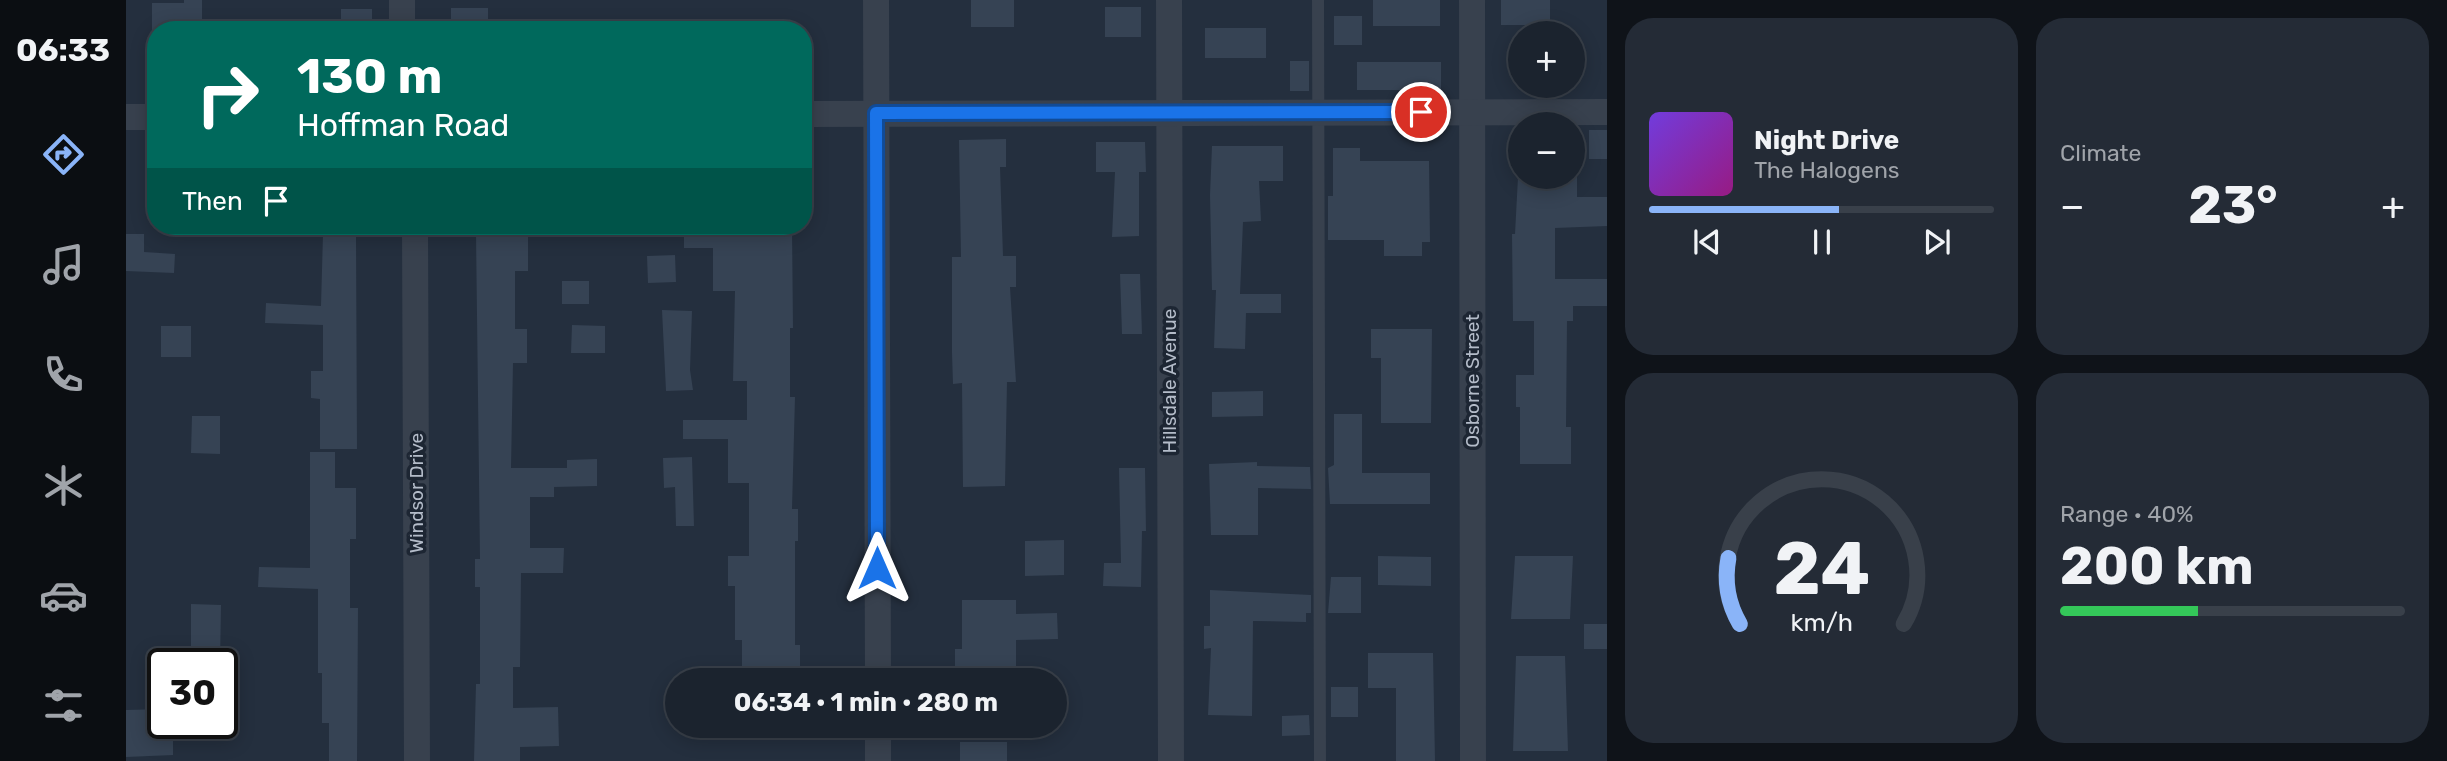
<!DOCTYPE html>
<meta charset="utf-8">
<style>
:root{--surface:#1b232e;--page:#242b36;--text:#f1f3f6;--muted:#a0a4aa;--line:#39404a;--accent:#8ab4f8}
body{margin:0;font-family:Rubik,sans-serif;background:var(--page);color:var(--text);height:100vh;display:flex;flex-direction:column;font-size:26px;white-space:nowrap}
*{box-sizing:border-box;margin:0}
p{font-size:23px;color:var(--muted)}
.icon{flex:none;width:38px;height:38px;fill:none;stroke:currentColor;stroke-width:2;stroke-linecap:round;stroke-linejoin:round}
.map{position:relative;flex:1;overflow:hidden}
.drawer{display:flex;flex-direction:column;gap:18px;padding:18px;background:#0f1319;width:840px}
.drawer>*{flex:none}
.banner{position:absolute;left:21px;top:21px;width:665px;height:214px;border-radius:28px;box-shadow:0 4px 18px #0003,0 0 0 2px var(--line);background:#00695c;color:#fff;overflow:hidden}
.buttons{position:absolute;left:1382px;top:21px;display:grid;gap:14px}
.buttons a{display:grid;place-items:center;width:77px;height:77px;border-radius:50%;background:var(--surface);box-shadow:0 4px 18px #0003,0 0 0 2px var(--line);font-size:35px}
.speed{position:absolute;left:21px;top:648px;display:flex;gap:14px;font-size:35px;font-weight:700;text-align:center}
.speed>*{display:grid;place-content:center;width:91px;height:91px;border-radius:50%;background:var(--surface);box-shadow:0 4px 18px #0003,0 0 0 2px var(--line);line-height:1}
.speed .limit{border:4px solid #111;border-radius:10px;background:#fff;color:#111}
.pin{position:absolute;display:grid;place-items:center;width:60px;height:60px;color:#fff;margin:-30px;border:4px solid #fff;border-radius:50%;box-shadow:0 2px 7px #0007}
.me{position:absolute;width:77px;margin:-38px;rotate:0deg;stroke-linejoin:round;filter:drop-shadow(0 0 5px #0008)}
.turn{display:flex;align-items:center;gap:24px;height:147px;padding:0 35px;font-size:32px}
.turn .icon{width:91px;height:91px;stroke-width:2.5}
.turn b{display:block;font-size:49px;line-height:60px}
.then{display:flex;align-items:center;height:66px;padding:0 35px;background:#0003;gap:14px;font-size:26px}
.big{font-size:52px;font-weight:700;line-height:1.1}
.drawer .card{flex:1;display:flex;flex-direction:column;justify-content:center;gap:10px;min-width:0;padding:0 24px;border-radius:28px;background:var(--page)}
.drawer .dial{align-items:center;gap:0}
.dial svg{height:182px;overflow:visible;fill:none;stroke:var(--line);stroke-width:7;stroke-linecap:round;text-anchor:middle}
.dial text{fill:var(--text);stroke:none}
.song{display:flex;align-items:center;gap:21px}
.cover{width:84px;height:84px;border-radius:10px;background:linear-gradient(135deg,hsl(260 70% 55%),hsl(310 70% 35%))}
.played{height:7px;border-radius:4px;background:linear-gradient(90deg,var(--accent) 55%,var(--line) 55%)}
.keys{display:flex;justify-content:space-around;direction:ltr}
.heat{display:flex;justify-content:space-between;align-items:center;font-size:38px;direction:ltr}
.charge{height:10px;border-radius:5px;background:linear-gradient(90deg,#34c759 40%,var(--line) 0)}
.drawer .tiles{flex:1;display:grid;gap:18px;grid-template-columns:repeat(2,1fr)}
.trip{position:absolute;left:539px;top:668px;width:402px;height:70px;border-radius:35px;background:var(--surface);box-shadow:0 4px 18px #0003,0 0 0 2px var(--line);font-weight:700;line-height:70px;text-align:center}
main{display:flex;flex:1;min-height:0}
.tab-bar{display:flex;flex-direction:column;width:126px;justify-content:space-around;align-items:center;background:#0b0e12;color:var(--muted)}
.tab-bar .icon{width:49px;height:49px}
.tab-bar .selected{color:var(--accent)}
.tab-bar b{font-size:32px;color:var(--text)}
.map>svg:first-child{display:block}
.building{fill:#364354}
.lines{fill:none;stroke-linecap:round;stroke-linejoin:round}
.lane{stroke:#38414e;stroke-width:12}
.street{stroke:#38414e;stroke-width:26}
.route-casing{stroke:#114b97;stroke-width:18}
.route{stroke:#1a73e8;stroke-width:12}
.labels{text-anchor:middle;dominant-baseline:central;stroke-width:7;stroke-linejoin:round;paint-order:stroke}
.street-label{font-size:19px;fill:#b4bcc9;stroke:#1d2633}
</style>
<main>
<nav class="tab-bar">
<b>06:33</b>
<svg class="icon selected" aria-label="directions" viewBox="0 0 24 24"><path d="M12 3l9 9-9 9-9-9zM9 14v-3h6M13 9l2 2-2 2"/></svg>
<svg class="icon" aria-label="music" viewBox="0 0 24 24"><path d="M9 18V5l10-2v13"/><circle cx="6" cy="18" r="3"/><circle cx="16" cy="16" r="3"/></svg>
<svg class="icon" aria-label="phone" viewBox="0 0 24 24"><path d="M5 4h4l2 5-3 2q2 4 5 5l2-3 5 2v4C11 20 4 13 5 4z"/></svg>
<svg class="icon" aria-label="climate" viewBox="0 0 24 24"><path d="M12 3v18M4 7l16 10M4 17L20 7"/></svg>
<svg class="icon" aria-label="car" viewBox="0 0 24 24"><path d="M5 17H2v-5l4-1 3-4h7l3 4 3 1v5h-3M9 17h6M6 11h13"/><circle cx="7" cy="17" r="2"/><circle cx="17" cy="17" r="2"/></svg>
<svg class="icon" aria-label="filters" viewBox="0 0 24 24"><path d="M4 7h16M4 17h16"/><circle cx="9" cy="7" r="2"/><circle cx="15" cy="17" r="2"/></svg>
</nav>
<div class="map">
<svg width="1481" height="761" viewBox="0 0 1481 761">
<rect width="100%" height="100%" fill="#242f3e"/>
<g class="building">
<polygon points="58,0 76,0 76,26 26,30 26,3 58,3"/>
<rect x="845" y="0" width="43" height="27"/>
<rect x="1247" y="0" width="67" height="26"/>
<rect x="1375" y="0" width="49" height="25"/>
<rect x="979" y="7" width="36" height="30"/>
<rect x="325" y="8" width="37" height="22"/>
<rect x="215" y="9" width="31" height="21"/>
<rect x="1208" y="16" width="28" height="29"/>
<rect x="1079" y="28" width="61" height="30"/>
<rect x="1164" y="61" width="19" height="30"/>
<rect x="1231" y="62" width="84" height="28"/>
<rect x="1463" y="130" width="18" height="29"/>
<polygon points="880,139 880,167 874,167 877,256 890,256 890,287 884,287 890,382 881,382 879,486 837,487 836,383 827,384 826,353 826,257 835,257 833,140"/>
<polygon points="970,142 1019,142 1020,172 1013,172 1013,236 986,237 989,172 970,172"/>
<polygon points="1086,146 1157,146 1157,181 1133,181 1135,221 1117,222 1114,294 1155,294 1155,313 1120,313 1119,349 1088,348 1090,290 1086,290 1084,195"/>
<polygon points="1207,148 1234,148 1234,161 1303,161 1304,242 1296,242 1296,256 1258,256 1258,240 1202,240 1202,196 1207,196"/>
<polygon points="1392,177 1451,177 1451,197 1481,197 1481,226 1429,228 1429,279 1481,279 1481,306 1447,306 1447,321 1441,321 1440,427 1445,427 1445,464 1394,464 1394,407 1390,407 1390,375 1408,375 1408,321 1387,321 1386,234 1389,234"/>
<polygon points="558,226 666,226 667,328 664,328 664,397 669,397 666,509 672,509 672,541 669,541 669,645 674,645 674,681 616,681 616,640 609,640 609,586 602,586 602,556 623,556 623,483 602,483 602,439 557,439 557,420 621,420 621,381 607,381 609,291 587,291 587,248 558,248"/>
<polygon points="0,234 18,234 18,252 49,254 48,273 0,271"/>
<polygon points="197,234 230,234 231,449 194,449 194,399 185,398 185,371 197,371 197,325 139,323 140,303 195,306"/>
<polygon points="350,234 402,234 402,271 389,271 389,329 401,329 401,363 387,363 385,468 441,468 441,460 471,459 471,486 428,487 428,497 404,497 404,548 438,548 437,573 395,573 394,667 387,667 387,708 432,707 433,746 394,747 394,761 348,761 350,684 354,684 354,587 349,587 349,559 354,559"/>
<polygon points="549,255 550,282 522,283 521,256"/>
<polygon points="994,274 1014,274 1016,334 996,334"/>
<rect x="436" y="281" width="27" height="23"/>
<polygon points="536,310 566,311 564,370 567,390 540,391"/>
<polygon points="446,325 479,326 479,353 445,353"/>
<rect x="35" y="326" width="30" height="31"/>
<polygon points="1245,329 1306,329 1305,423 1255,423 1255,358 1245,358"/>
<polygon points="1137,391 1137,416 1086,417 1086,392"/>
<polygon points="1208,414 1236,414 1236,473 1304,473 1304,504 1204,504 1202,468 1208,465"/>
<polygon points="66,416 94,416 94,454 65,453"/>
<polygon points="184,452 209,452 209,488 230,488 230,539 224,539 224,608 232,608 231,761 203,761 203,723 196,723 196,673 192,673 192,589 132,587 133,567 184,568"/>
<polygon points="566,457 568,526 550,526 549,487 538,488 537,458"/>
<polygon points="1131,462 1131,466 1184,467 1185,489 1132,488 1132,535 1085,535 1083,464"/>
<polygon points="993,468 1019,468 1020,531 1016,531 1015,587 977,586 978,563 995,563"/>
<polygon points="938,540 938,575 899,576 899,541"/>
<polygon points="1252,556 1305,557 1305,586 1252,585"/>
<polygon points="1389,556 1447,556 1444,619 1385,619"/>
<polygon points="1205,577 1235,577 1235,613 1202,613"/>
<polygon points="1084,590 1185,595 1185,613 1180,613 1180,622 1127,621 1126,716 1082,715 1085,648 1078,649 1078,626 1084,626"/>
<polygon points="836,600 890,600 890,614 931,613 932,639 890,640 890,678 829,678 829,649 836,649"/>
<polygon points="65,604 95,605 94,663 65,663"/>
<rect x="1458" y="624" width="23" height="25"/>
<polygon points="1242,653 1307,653 1309,761 1270,761 1270,688 1242,688"/>
<polygon points="1390,656 1439,656 1442,751 1387,751"/>
<rect x="1205" y="687" width="27" height="30"/>
<polygon points="37,709 37,723 47,723 47,755 0,757 0,710"/>
<polygon points="1183,715 1184,735 1156,736 1156,716"/>
<rect x="834" y="742" width="47" height="19"/>
</g>
<g class="lines">
<polyline class="lane" points="1192,0 1194,761"/>
<g class="street">
<polyline points="276,0 276,30"/>
<polyline points="750,0 752,681"/>
<polyline points="1043,0 1045,761"/>
<polyline points="1346,0 1347,761"/>
<polyline points="677,114 1481,112"/>
<polyline points="0,117 30,117"/>
<polyline points="289,226 291,761"/>
<polyline points="752,726 752,761"/>
</g>
</g>
<g class="lines">
<g class="route-casing">
<polyline id="route" points="751,568 750,113 1295,112"/>
</g>
<use href="#route" class="route"/>
</g>
<g class="labels">
<g class="street-label">
<text transform="translate(1043 381) rotate(-90)">Hillsdale Avenue</text>
<text transform="translate(1346 381) rotate(-90)">Osborne Street</text>
<text transform="translate(290 493) rotate(-90)">Windsor Drive</text>
</g>
</g>
</svg>
<div class="buttons">
<a>+</a>
<a>−</a>
</div>
<div class="speed"><div class="limit">30</div></div>
<div class="pin" style="left:1295px;top:112px;background:#d93025"><svg class="icon" aria-label="arrive" viewBox="0 0 24 24"><path d="M6 21V4h12l-3 4 3 4H6"/></svg></div>
<svg class="me" style="left:751px;top:568px" viewBox="-20 -20 40 40"><path d="M0-17L14 15 0 8-14 15z" fill="#1a73e8" stroke="#fff" stroke-width="4"/></svg>
<div class="trip">06:34 · 1 min · 280 m</div>
<div class="banner">
<div class="turn"><svg class="icon" aria-label="right" viewBox="0 0 24 24"><path d="M7 20v-9h11M14 6l5 5-5 5"/></svg><div><b>130 m</b>Hoffman Road</div></div>
<div class="then">Then<svg class="icon" aria-label="arrive" viewBox="0 0 24 24"><path d="M6 21V4h12l-3 4 3 4H6"/></svg></div>
</div>
</div>
<section class="drawer">
<div class="tiles">
<div class="card">
<div class="song"><i class="cover"></i><div><b>Night Drive</b><p>The Halogens</p></div></div>
<div class="played"></div>
<div class="keys"><svg class="icon" aria-label="previous" viewBox="0 0 24 24"><path d="M18 5L8 12l10 7zM5 5v14"/></svg><svg class="icon" aria-label="pause" viewBox="0 0 24 24"><path d="M8 5v14M16 5v14"/></svg><svg class="icon" aria-label="next" viewBox="0 0 24 24"><path d="M6 5l10 7-10 7zM19 5v14"/></svg></div>
</div>
<div class="card"><p>Climate</p>
<div class="heat"><a>−</a><b class="big">23°</b><a>+</a></div>
</div>
<div class="card dial"><svg viewBox="0 0 100 80">
<path d="M14 69A42 42 0 1 1 86 69"/>
<path d="M14 69A42 42 0 0 1 9 40" stroke="#8ab4f8"/>
<text x="50" y="56" font-size="32" font-weight="700">24</text>
<text x="50" y="72" font-size="11">km/h</text>
</svg></div>
<div class="card"><p>Range · 40%</p><b class="big">200 km</b><div class="charge"></div></div>
</div>
</section>
</main>
